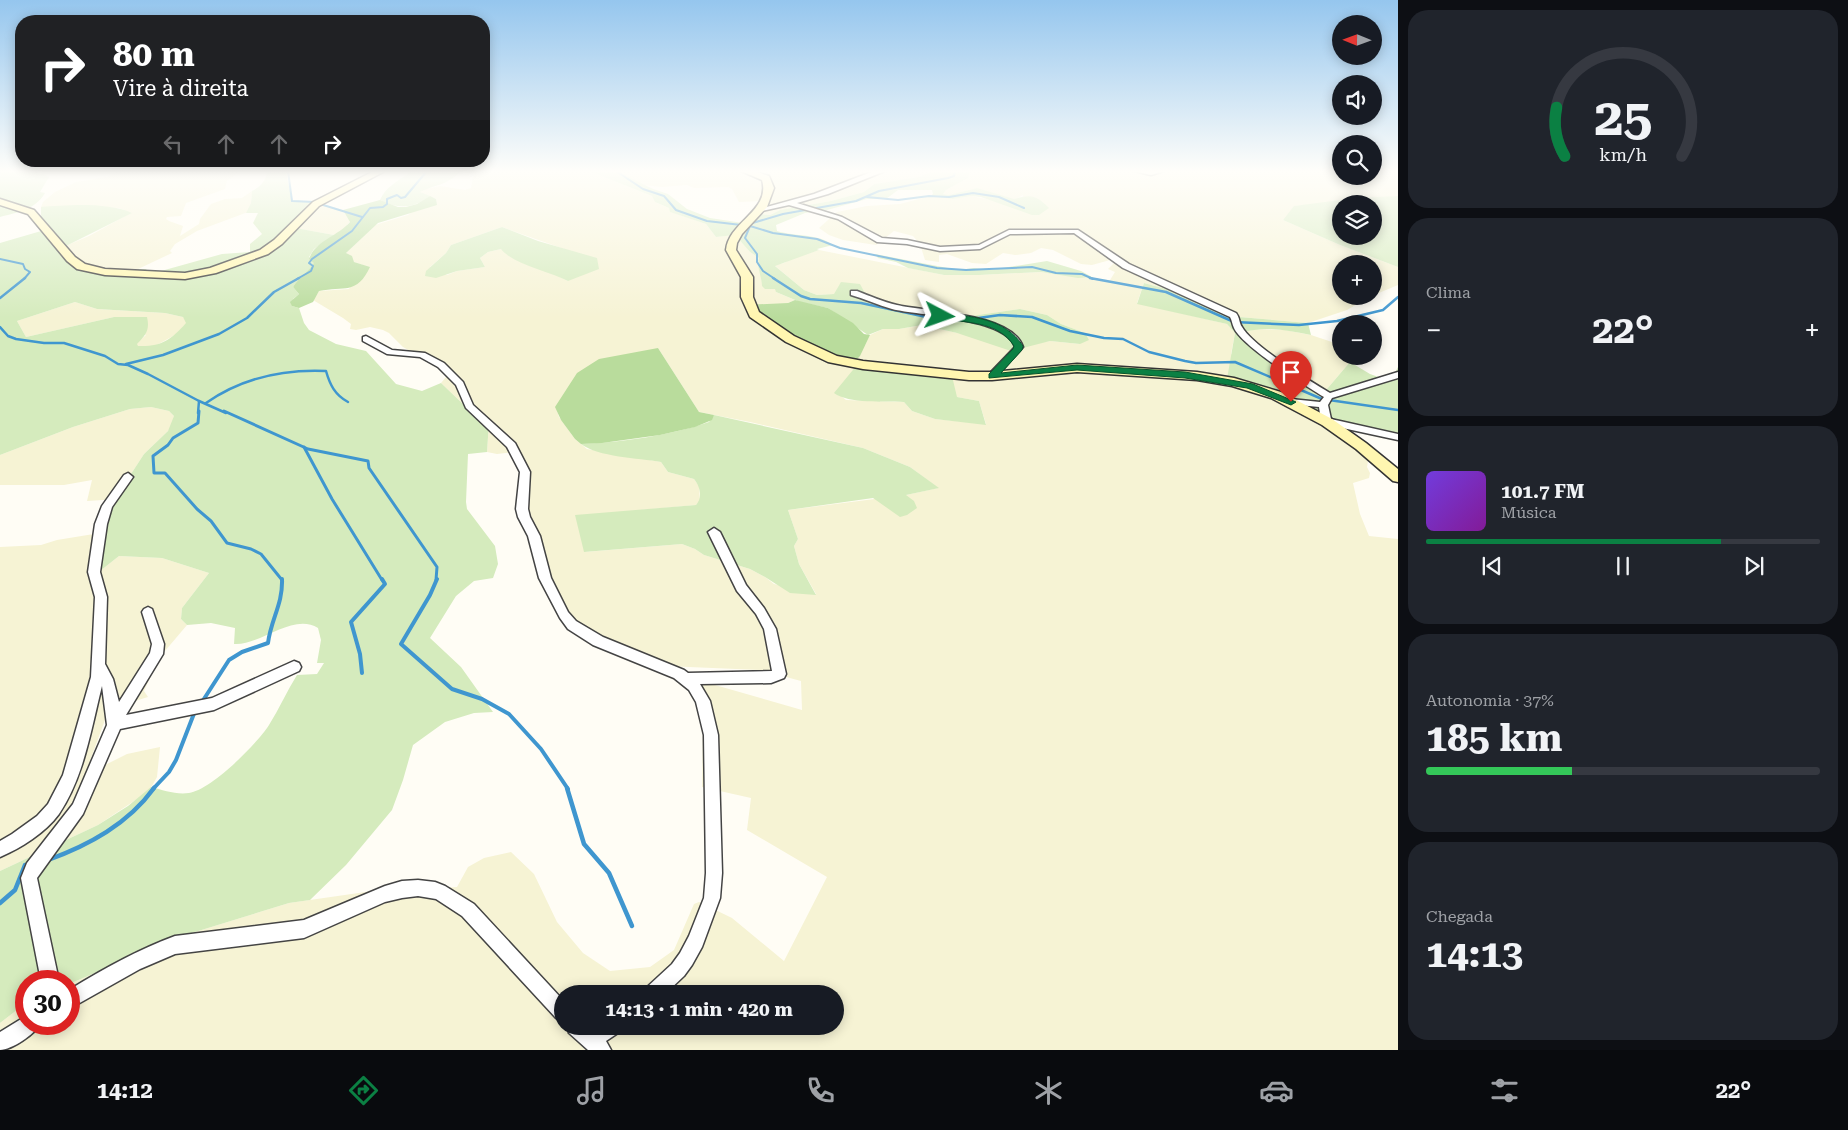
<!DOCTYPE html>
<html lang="pt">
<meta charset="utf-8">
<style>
:root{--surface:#171b24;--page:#20242c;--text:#f1f3f6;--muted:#9ea1a6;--line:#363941;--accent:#0b8043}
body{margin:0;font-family:"Roboto Serif",serif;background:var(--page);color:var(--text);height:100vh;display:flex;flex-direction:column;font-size:19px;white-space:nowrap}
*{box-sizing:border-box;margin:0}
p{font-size:16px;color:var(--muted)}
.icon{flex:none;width:28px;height:28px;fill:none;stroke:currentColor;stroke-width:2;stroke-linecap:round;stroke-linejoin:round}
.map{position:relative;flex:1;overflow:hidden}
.sheet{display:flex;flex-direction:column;gap:10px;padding:10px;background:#0d0f14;width:450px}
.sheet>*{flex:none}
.banner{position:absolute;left:15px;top:15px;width:475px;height:152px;border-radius:20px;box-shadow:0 2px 12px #0003;background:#202124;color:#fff;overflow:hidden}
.needle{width:32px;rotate:271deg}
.controls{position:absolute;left:1332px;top:15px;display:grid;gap:10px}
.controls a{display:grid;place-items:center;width:50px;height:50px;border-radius:50%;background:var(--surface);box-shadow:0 2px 12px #0003;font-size:25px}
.speed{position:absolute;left:15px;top:970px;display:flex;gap:10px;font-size:25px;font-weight:700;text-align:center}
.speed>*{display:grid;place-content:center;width:65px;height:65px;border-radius:50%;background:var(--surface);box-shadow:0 2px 12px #0003;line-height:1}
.speed .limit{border:8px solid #d22;background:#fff;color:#111}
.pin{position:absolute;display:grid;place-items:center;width:42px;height:42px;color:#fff;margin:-51px -21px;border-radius:50% 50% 50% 0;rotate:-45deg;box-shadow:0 0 5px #0007}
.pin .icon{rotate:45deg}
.me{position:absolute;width:55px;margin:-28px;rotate:94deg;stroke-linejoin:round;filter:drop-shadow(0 0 4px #0008)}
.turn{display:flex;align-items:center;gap:18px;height:105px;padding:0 15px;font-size:22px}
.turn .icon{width:65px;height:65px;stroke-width:2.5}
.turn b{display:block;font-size:35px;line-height:42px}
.lanes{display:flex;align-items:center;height:48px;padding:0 15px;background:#0003;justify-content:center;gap:25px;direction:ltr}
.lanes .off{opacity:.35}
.big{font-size:38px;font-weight:700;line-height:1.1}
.sheet .tile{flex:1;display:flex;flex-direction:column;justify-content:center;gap:8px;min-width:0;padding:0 18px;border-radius:20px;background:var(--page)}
.sheet .dial{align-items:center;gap:0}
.dial svg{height:130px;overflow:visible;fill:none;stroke:var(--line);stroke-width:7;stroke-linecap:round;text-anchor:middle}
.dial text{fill:var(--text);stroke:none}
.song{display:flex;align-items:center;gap:15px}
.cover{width:60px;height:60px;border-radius:8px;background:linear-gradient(135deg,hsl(260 70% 55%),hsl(290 70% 35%))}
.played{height:5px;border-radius:2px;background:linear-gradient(90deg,var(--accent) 75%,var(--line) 75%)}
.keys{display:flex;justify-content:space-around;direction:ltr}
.heat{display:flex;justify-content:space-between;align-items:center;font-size:28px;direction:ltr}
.charge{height:8px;border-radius:4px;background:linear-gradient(90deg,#34c759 37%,var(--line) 0)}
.trip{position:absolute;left:554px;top:985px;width:290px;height:50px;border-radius:25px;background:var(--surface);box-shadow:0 2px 12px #0003;font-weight:700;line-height:50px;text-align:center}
.tab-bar{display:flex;height:80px;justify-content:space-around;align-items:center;background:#090b0e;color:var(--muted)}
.tab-bar .icon{width:35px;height:35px}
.tab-bar .on{color:var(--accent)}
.tab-bar b{font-size:22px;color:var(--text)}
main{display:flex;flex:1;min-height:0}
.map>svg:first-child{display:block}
.farmland{fill:#f6f3d4;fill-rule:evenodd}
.green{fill:#d5ebbd;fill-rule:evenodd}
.forest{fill:#b9dc9c}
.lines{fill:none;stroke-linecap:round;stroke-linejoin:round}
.stream-far4{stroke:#3f96cf;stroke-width:2}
.stream-far3{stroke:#3f96cf;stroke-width:2.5}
.stream-far2{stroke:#3f96cf;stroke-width:3}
.stream-far1{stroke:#3f96cf;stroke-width:4}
.stream{stroke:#3f96cf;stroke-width:4.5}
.street-casing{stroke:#444;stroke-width:3}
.secondary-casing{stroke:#333;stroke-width:3}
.street{fill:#fff;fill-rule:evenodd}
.secondary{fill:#fff6b0;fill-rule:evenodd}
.route{fill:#0b8043;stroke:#07532c}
</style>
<main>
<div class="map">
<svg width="1398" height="1050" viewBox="0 0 1398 1050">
<rect width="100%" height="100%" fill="#fffdf5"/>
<g class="farmland">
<polygon points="113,171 240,171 227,181 225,189 186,203 181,216 167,217 166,219 169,221 183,226 180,236 199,224 200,219 211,204 225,199 242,198 252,191 251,203 248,212 197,231 175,244 170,251 172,253 136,270 106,270 80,263 63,247 89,236 131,213 119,208 99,207 41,207 43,202 55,192 76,182 107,177 113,174"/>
<path d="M483 171H589L652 196 657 203 669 208 671 212 706 224 716 237 734 235 737 237 750 252 759 258 758 264 765 289 776 288V292L795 300 788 303 865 345 870 335 883 329H899L922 325 957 333 1038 343 1050 341 1080 344 1085 333 1061 324 1047 315 1020 309 971 316 926 313 867 297 834 294 817 295 804 290 774 265 784 263 792 258 819 250 944 275H979L1041 272 1108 280H1110L1115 272 1108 269 1115 262 1110 260 1092 265 1081 264 1053 250 1041 248 1031 253 1015 255 1003 253 986 264 972 263 947 254 939 255V262L925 260 920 244 913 236 894 231 876 245 843 240 829 235 819 228 837 212 867 206 900 204 930 196 953 199 971 196 996 201 1022 210 1023 195 1014 200 977 188 949 195 943 194 946 190 968 178 970 171H1128L1141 175 1154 171H1341V176H1374V171H1398V196L1295 206 1283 220 1340 245 1398 267V285L1374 295V264H1341V296H1371L1347 310 1308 323 1239 317 1181 293 1144 283 1137 303 1227 324 1235 333 1231 354 1372 460 1368 461 1367 467 1370 473 1369 478 1353 483 1360 514 1369 536 1398 539V1050H0V1023L26 1003V1024H69V984L182 936 289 903 428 883 443 888 457 887 468 867 484 858 511 852 534 874 557 922 583 953 610 971 650 967 674 950 694 904 699 902 732 918 784 961 827 877 747 830 751 798 702 787 703 725 692 687 701 681 802 710 801 681 760 670 665 666 571 625 528 530 519 520 518 506 522 476 514 452 497 454 487 452 489 422 464 405 441 383 446 377 445 371 403 347 389 333 383 330 370 327 356 330 350 329 351 324 343 318 313 300 319 291 349 289 363 265 354 262 346 253 375 225 408 215 416 209 433 206 436 199 419 193 426 189 440 186 465 190 471 188 473 177ZM502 227 564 249 568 281 556 275 522 262 501 249 488 252 480 258 485 267 457 271 447 275 430 267 446 253 451 245ZM658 348 699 412 750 422 863 448 910 467 938 488 906 495 788 510 798 539 794 546 799 564 816 594 774 584 765 577 750 569 704 555 695 549 682 544 585 552 641 510 696 505 700 501 699 486 694 479 668 472 661 462 587 449 575 439 559 417 557 410ZM841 396 957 397 979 401 986 424 935 419 912 411 904 402 846 400ZM562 994H835V1026H562Z"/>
<polygon points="617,171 933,171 919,177 874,184 864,192 831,201 780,210 770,215 760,214 763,201 739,202 732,189 728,187 694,188 687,185 662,187 644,185"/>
<polygon points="315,202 343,210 350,221 344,230 334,235 289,227"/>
<polygon points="75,302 97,309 165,313 183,317 187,323 175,335 153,347 137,346 136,344 146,335 114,317 26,337 17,321"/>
<polygon points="1256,329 1285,330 1311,335 1341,345 1341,356 1351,356 1350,362 1327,389 1318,393 1242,333"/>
<polygon points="151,407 169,411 174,416 173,423 168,431 144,454 131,474 126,488 118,499 87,501 92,480 64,485 0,485 0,455 73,427 130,409"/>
<polygon points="106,532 90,559 95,575 119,556 162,558 209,573 182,608 181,619 187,625 159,658 144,691 148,697 109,709 79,791 101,767 127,754 160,747 157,777 149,791 98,825 0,871 0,547 41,545 57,540"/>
</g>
<g class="green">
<path d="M0 171C16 171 35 168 49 177L40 192 45 193C35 210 18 212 0 217Z"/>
<path d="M267 171H288L286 173 292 200 315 202 290 227 334 235 314 249 309 257 315 263C309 273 299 277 293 287L299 294 293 299 292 306 299 308 304 323 309 330 336 344 366 351 396 384 422 391 441 383 464 405 489 422 487 452 468 454 466 502 467 509 495 546 498 564 493 578 474 581 456 596 430 638 461 667 493 712 474 713 445 722 413 745 403 780 392 810 346 865 310 900 289 903 182 936 69 984V981H26V1003L0 1023V871L98 825 128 806 151 787C163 790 176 795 189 793 211 790 257 744 269 725 279 709 287 691 297 675L317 674 324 663H317L321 640 318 628C293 612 260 646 234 644L235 628 211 623 187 625 181 619 182 608 209 573 162 558 119 556 95 575 90 559 106 532V521L110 508 126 488 131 474 144 454 168 431 174 416 169 411 151 407 130 409 73 427 0 455V243L48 229 41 222V207C67 205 108 202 132 213L64 247 80 263 106 270 146 269 149 273H154L222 254 250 252V244L262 234 253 223 258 213H246L251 203 252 191C260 187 267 180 267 171ZM75 302 97 309 165 313 183 317 186 323C171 340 161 347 138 346L137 344C146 335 150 330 147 317H114L26 337 17 321Z"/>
<path d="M408 171H457L459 173C447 185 434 185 420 192L430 196C413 209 398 209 380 200 385 188 397 181 408 174Z"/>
<path d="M589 171H617L653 189 668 194 687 209 710 218 743 223 760 214 770 215 780 210 831 201 864 192 874 184 919 177 933 171H970L968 178 946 190 943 194 949 195 977 188 1014 199C1031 194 1036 195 1049 208L1039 215H1032L981 197 971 196 953 199 930 196 933 194 932 190H898L886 199H867L827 210 805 213 776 225 777 231C796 237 817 233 833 245L817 249 819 250 775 266 804 290 817 295 834 294 841 282 860 284 867 297 926 313 971 316 1020 309 1047 315 1061 324 1085 333 1089 340 1080 344 1050 341 1011 351 957 333 922 325 899 329H883L868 335 828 308 800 302 776 292 775 289H765L762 286C762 277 756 266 759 258L750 252 735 235 716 237 706 224 670 212 669 208 655 202 652 196Z"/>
<path d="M1398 196V267L1340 245 1283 220 1294 206 1356 198ZM1341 204H1374V236H1341Z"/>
<path d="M502 227 538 241 597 258 599 269 568 281C549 271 514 265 501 249L488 252 480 258 485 267 457 271 436 278 425 276 426 271 446 253 451 245Z"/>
<polygon points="875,254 958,270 974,268 990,270 1047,261 1081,271 1092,277 1078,278 1041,272 979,275 944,275 908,268 896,262 878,258"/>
<path d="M1144 283 1181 293 1239 317 1308 323 1311 335C1289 331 1264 325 1242 333L1318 393 1327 389 1350 362 1370 374 1387 380 1394 375 1398 367V437L1315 419 1294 403 1227 379 1235 333 1227 324 1137 304Z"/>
<path d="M857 365 951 372 957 397 979 401 986 425 935 419 912 411 904 402C884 401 849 404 834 393Z"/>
<path d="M714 415 863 448 910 467 939 488 906 495 914 501 917 508 907 515 900 517 873 498 788 510 798 539 794 546 799 564 816 595 790 593 765 577 750 569 704 555 695 549 682 544 584 552 575 515 696 505C703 498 700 486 694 479L668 472 661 462C638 458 598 457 581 444 624 442 668 436 709 422Z"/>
</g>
<g class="forest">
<path d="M430 196 436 199 437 205 378 223 346 253 352 256 354 262 370 267C357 295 344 286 319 291L313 302 299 308 292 306 290 302 299 294 293 287C299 277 308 273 314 263L309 259C315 241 338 236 350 222L343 210 380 200 398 207H406L417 204Z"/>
<polygon points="795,300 828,308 853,323 864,334 870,335 860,356 855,361 825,355 747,310 745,305 788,303"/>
<polygon points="658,348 699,412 714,415 712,420 695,427 660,435 602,443 581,444 575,439 561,420 555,407 577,373 599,359"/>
</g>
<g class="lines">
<g class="stream-far4">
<polyline points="288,171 292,201 315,202"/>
<polyline points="616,171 643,189 664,196 676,210 707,221 750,226 773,233 817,239 840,248 937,268 966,270 1032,267 1056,273 1082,274 1093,279"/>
<polyline points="867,197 898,200 929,196 949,197 973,193 999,197 1024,208"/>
<polyline points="320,204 362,217"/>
<polyline points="749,224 783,214 856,201 879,191 948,178 954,176 955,171"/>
<polyline points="750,226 745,238 757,254 757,262 763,271 775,279"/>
<polyline points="0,259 23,264 25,269 30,272 24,279"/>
<polyline points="297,279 311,271 313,266 309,263 312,259 352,231 370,208 383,207 387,204 387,199 397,195 401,198 405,197 427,171"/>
</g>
<g class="stream-far3">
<polyline points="773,278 801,296 810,299 861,303 931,318 964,320 1000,315 1032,317 1070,331 1104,338 1123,339 1149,352 1185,361 1196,363 1235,362 1322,399 1398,410"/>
<polyline points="1090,278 1166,292 1234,322 1299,325 1337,321 1383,310 1398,297"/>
<polyline points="0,298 25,278"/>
<polyline points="0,327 8,336 16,339 44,343 64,343 105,356 118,364 128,365 148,374 199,401 226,413"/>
<polyline points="126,364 163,355 219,334 247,318 274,292 299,278"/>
<path d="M206 403C242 378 282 369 326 371 330 385 335 395 348 402"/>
<polyline points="198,413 199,401"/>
</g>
<g class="stream-far2">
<polyline points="199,411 198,423 173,438 168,445 153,456 154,473 165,473 197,509 211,521 227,543 251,549 261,554 282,580"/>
<polyline points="224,411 308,449 368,461 369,468 437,567 436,580"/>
<polyline points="304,447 332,499 382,580"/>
</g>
<g class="stream-far1">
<polyline points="437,579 430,595 401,644 452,689 482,699 509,714 541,749 568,789"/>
<polyline points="362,673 360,654 351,622 385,584 382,579"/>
<path d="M202 702 229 660 242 652 268 643C271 619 283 604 282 579"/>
<polyline points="153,789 169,772 176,760 195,711"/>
</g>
<g class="stream">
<polyline points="567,788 584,844 609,873 632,926"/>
<path d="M48 860C89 845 128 824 154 788"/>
<polyline points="0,903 15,890 25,865 30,865"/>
</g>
<g class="street-casing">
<g id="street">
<path d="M874 171H885L828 194 797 203 842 217 882 238 907 240 940 247 979 245 1009 230H1078L1129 264 1236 313C1240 318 1239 323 1242 327 1253 346 1310 381 1330 393L1398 372V378L1332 398 1328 405 1331 419 1398 434V440L1324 424 1321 421 1319 407 1288 404 1286 402 1291 399 1320 402 1324 397C1304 385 1242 346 1234 328 1232 324 1232 320 1230 317L1123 268 1074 233 1010 234 980 249 940 251 907 244 877 242 838 219 789 205 762 211 759 209 814 194Z"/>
<polygon points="1134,171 1164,171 1151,175"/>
<path d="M851 291H857C870 296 883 302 897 305 928 312 1012 313 1023 347L995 378H989V374L1015 347C1005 317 918 316 892 309 878 305 865 299 851 295Z"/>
<polygon points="366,336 392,350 425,353 444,363 463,382 473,405 515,443 530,472 528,509 530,517 540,536 551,578 568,612 576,621 603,637 684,670 688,673 772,671 764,629 756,614 737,591 708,532 714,528 720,532 746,585 764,608 776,629 786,674 784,678 771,683 700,684 710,701 718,735 722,873 720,898 702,947 692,965 684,976 665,994 643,994 646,988 672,964 680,953 689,936 704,898 706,873 704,735 696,702 689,690 674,678 593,645 568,629 560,618 539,578 528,536 518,517 516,509 520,472 507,447 466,408 456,385 438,367 420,357 387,354 363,341 363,337"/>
<path d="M128 473 133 477 112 507 107 524 100 572 107 597 105 664 113 679 119 702 150 653 152 644 142 612 144 609 148 607 152 609 164 644 163 654 126 715 212 698 294 661 299 663 301 667 299 671 214 710 120 729 83 814 37 878 59 981H41L21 878 27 863 73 804 107 725 102 686C91 729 84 777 59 814 45 833 21 848 0 857V841L12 834 37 816 48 804 63 775 91 677 95 597 88 572 95 524 102 506 124 475Z"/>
<path d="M418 880 435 882 445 886 474 904 562 999V1021L556 1018 462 916 436 899 418 896 402 898 385 902 304 938 175 954 140 969 69 1009V990C103 969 137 950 175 936L304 920 385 886 402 881Z"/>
<path d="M26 1016V1024H39C36 1034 11 1050 0 1050V1032Z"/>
<polygon points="567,1026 590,1026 593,1029 596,1026 620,1026 618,1033 606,1041 611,1050 588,1050 569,1033"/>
</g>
</g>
<g class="secondary-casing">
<g id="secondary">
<polygon points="374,171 385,171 319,206 282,244 268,254 216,273 185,279 105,275 77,269 67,261 28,214 0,205 0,199 34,210 75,257 85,264 105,269 185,273 210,268 260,250 274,240 313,202"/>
<path d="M741 171H754L769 176 774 188 767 207 742 234 737 243 736 250 753 277V297L759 312 794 336 837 356 863 361 969 372H992L1077 364 1197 372 1234 378 1281 392 1332 419 1366 443 1398 469V482L1393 481 1356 449 1322 425 1271 398 1232 386 1197 380 1077 372 992 380H969L863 369 828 362 786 342 750 317 741 297V277L726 250C729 221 771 211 762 180Z"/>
</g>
</g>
<use href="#street" class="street"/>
<use href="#secondary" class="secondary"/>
</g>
<linearGradient id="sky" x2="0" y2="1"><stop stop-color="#95c6ee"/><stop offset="0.54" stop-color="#fffefa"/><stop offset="1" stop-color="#fffefa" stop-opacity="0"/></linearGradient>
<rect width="1398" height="318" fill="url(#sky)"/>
<path class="route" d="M940 313C970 316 1005 318 1023 346L1022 350 1001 373 1077 365 1185 372 1253 384 1296 402 1291 405 1247 388 1185 378 1077 370 989 378V374L1013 349 1014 346C998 320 963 323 937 318L936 316Z"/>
</svg>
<div class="controls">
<a><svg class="needle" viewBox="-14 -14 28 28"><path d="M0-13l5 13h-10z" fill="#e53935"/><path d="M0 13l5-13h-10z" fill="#9ea1a6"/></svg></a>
<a><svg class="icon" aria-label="sound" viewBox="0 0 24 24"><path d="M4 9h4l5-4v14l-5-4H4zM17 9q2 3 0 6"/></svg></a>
<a><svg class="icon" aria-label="search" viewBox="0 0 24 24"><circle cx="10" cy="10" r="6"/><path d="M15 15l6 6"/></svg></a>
<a><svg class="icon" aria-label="layers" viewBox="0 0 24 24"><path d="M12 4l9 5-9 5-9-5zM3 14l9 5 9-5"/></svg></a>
<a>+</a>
<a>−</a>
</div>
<div class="speed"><div class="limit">30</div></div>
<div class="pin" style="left:1291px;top:402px;background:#d93025"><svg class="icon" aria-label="arrive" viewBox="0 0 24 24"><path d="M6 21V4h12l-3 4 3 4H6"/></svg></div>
<svg class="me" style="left:940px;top:316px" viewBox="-20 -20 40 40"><path d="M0-17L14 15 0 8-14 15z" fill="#0b8043" stroke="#fff" stroke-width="4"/></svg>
<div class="trip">14:13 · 1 min · 420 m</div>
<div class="banner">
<div class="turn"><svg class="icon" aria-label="right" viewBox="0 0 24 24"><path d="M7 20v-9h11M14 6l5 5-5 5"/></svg><div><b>80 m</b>Vire à direita</div></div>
<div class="lanes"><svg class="icon off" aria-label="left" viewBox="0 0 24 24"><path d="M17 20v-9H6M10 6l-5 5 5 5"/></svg><svg class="icon off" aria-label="ahead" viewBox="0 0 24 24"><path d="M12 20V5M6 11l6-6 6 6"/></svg><svg class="icon off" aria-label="ahead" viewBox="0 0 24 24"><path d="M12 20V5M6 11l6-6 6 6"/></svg><svg class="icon" aria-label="right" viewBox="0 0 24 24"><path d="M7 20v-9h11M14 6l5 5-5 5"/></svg></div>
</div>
</div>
<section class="sheet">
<div class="tile dial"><svg viewBox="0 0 100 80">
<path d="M14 69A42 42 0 1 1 86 69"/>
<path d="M14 69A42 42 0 0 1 9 39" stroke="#0b8043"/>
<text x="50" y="56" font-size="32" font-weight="700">25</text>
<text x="50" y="72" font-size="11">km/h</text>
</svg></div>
<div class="tile"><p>Clima</p>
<div class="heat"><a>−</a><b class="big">22°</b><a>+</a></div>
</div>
<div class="tile">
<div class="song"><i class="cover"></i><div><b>101.7 FM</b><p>Música</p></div></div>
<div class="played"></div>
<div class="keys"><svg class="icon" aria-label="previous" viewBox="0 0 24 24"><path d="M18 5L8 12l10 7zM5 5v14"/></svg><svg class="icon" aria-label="pause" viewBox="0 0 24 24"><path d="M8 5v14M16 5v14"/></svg><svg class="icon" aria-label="next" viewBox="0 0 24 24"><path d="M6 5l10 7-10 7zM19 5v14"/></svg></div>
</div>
<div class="tile"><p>Autonomia · 37%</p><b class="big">185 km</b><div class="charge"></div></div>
<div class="tile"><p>Chegada</p><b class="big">14:13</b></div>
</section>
</main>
<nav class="tab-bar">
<b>14:12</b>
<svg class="icon on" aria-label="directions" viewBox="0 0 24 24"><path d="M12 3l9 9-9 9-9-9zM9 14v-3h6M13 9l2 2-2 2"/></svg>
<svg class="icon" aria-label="music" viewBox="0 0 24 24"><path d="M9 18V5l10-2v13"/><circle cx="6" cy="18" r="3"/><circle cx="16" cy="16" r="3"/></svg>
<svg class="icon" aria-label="phone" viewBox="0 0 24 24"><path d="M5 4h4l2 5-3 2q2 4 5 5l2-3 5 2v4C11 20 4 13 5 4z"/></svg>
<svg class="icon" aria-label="climate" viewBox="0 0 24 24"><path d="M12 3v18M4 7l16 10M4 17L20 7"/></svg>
<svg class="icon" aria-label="car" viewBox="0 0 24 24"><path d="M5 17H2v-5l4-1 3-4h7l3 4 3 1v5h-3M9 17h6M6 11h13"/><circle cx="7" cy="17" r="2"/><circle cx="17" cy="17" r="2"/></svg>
<svg class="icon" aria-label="filters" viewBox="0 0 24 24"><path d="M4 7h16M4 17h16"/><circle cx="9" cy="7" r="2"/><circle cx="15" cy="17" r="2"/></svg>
<b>22°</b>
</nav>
